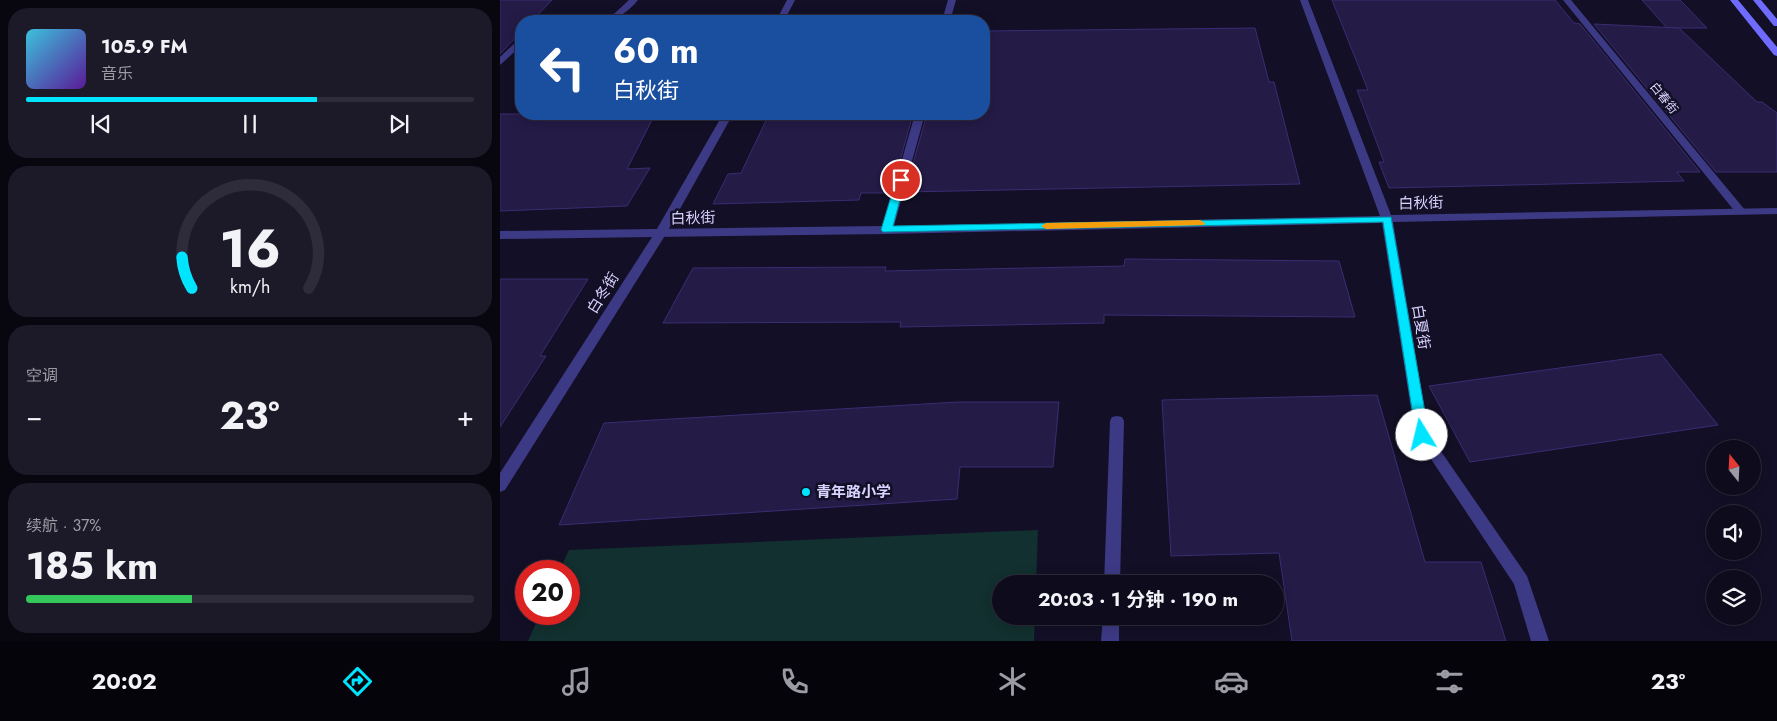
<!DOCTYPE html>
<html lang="zh">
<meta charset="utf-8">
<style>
:root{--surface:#0e0b1c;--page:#1c1929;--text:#f1f3f6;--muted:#9b9ba3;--line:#2e2b3b;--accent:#00e5ff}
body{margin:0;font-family:Jost,"Noto Sans SC",sans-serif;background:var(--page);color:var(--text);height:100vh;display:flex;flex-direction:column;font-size:19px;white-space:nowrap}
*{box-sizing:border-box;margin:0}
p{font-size:16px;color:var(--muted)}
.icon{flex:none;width:28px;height:28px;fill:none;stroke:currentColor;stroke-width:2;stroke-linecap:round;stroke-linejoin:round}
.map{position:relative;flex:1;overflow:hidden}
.side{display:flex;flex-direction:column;gap:8px;padding:8px;background:#08060f;width:500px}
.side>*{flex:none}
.top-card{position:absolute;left:15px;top:15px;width:475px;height:105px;border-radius:20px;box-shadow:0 2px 12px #0003,0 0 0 1px var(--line);background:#1a4fa0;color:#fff;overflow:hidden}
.needle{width:32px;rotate:342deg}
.tools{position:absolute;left:1206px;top:440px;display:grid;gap:10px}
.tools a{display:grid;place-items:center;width:55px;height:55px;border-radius:50%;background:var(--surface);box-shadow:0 2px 12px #0003,0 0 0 1px var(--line);font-size:25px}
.speed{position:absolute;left:15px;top:560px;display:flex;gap:10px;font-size:25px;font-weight:700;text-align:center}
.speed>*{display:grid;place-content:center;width:65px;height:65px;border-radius:50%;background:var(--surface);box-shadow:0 2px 12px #0003,0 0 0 1px var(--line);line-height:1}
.speed .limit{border:8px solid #d22;background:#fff;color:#111}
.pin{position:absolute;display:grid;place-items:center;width:42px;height:42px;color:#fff;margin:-21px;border:2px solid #fff;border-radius:50%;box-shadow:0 1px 5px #0007}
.me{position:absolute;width:55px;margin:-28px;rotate:351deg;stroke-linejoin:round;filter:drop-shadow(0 0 4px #0008)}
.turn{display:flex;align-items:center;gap:18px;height:105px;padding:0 15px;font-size:22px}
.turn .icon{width:65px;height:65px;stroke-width:2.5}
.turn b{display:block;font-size:35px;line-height:42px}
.big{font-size:38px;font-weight:700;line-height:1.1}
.side .widget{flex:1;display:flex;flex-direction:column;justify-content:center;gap:8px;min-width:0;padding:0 18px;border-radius:20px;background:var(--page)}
.side .dial{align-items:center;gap:0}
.dial svg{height:130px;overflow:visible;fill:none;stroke:var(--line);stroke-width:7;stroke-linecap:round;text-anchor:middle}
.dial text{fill:var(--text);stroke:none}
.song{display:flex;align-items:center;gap:15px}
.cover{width:60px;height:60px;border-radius:8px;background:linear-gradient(135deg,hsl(190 70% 55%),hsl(270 70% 35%))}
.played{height:5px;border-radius:2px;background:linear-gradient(90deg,var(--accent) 65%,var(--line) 65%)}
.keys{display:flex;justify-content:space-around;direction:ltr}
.heat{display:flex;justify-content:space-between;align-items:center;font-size:28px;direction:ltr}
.charge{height:8px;border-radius:4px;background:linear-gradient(90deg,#34c759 37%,var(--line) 0)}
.trip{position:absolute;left:492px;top:575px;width:292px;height:50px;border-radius:25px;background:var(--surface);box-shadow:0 2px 12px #0003,0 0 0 1px var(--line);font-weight:700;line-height:50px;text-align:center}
.tabs{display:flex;height:80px;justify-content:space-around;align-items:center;background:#06040b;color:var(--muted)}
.tabs .icon{width:35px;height:35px}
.tabs .on{color:var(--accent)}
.tabs b{font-size:22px;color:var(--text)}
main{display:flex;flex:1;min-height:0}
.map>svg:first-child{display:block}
.green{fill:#12302f}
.building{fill:#241b47;stroke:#3b2d73}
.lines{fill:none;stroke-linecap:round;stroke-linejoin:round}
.lane{fill:#3d3a85;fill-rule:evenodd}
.street{fill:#3d3a85;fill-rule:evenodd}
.secondary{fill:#6f6bff;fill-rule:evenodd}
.route{fill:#00e5ff;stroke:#0095a6}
.slow{fill:#f59e0b}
.poi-dot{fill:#00e5ff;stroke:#130f26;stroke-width:2}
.labels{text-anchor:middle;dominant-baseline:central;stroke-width:5;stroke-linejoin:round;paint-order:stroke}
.far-street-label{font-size:12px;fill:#d9d4ff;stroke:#130f26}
.street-label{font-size:15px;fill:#d9d4ff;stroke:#130f26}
.poi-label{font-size:15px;font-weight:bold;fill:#d9d4ff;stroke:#130f26;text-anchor:start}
</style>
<main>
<section class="side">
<div class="widget">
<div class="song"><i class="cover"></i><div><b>105.9 FM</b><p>音乐</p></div></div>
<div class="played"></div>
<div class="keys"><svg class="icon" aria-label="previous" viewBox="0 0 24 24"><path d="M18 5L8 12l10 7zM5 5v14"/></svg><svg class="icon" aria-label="pause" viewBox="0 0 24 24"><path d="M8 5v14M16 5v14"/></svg><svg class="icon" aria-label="next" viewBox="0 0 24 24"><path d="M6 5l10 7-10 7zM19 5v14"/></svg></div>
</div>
<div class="widget dial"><svg viewBox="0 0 100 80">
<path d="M14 69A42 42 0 1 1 86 69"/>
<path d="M14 69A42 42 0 0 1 8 50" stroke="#00e5ff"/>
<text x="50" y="56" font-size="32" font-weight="700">16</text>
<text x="50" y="72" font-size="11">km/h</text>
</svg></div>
<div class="widget"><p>空调</p>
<div class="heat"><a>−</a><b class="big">23°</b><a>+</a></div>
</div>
<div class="widget"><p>续航 · 37%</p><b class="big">185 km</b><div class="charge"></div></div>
</section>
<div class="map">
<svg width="1277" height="641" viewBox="0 0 1277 641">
<rect width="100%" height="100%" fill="#130f26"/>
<polygon class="green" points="538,530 536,584 501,584 501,616 535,616 534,641 28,641 40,614 69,614 69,571 59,571 69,550"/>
<g class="building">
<polygon points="0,0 52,0 32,21 21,21 21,32 0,54"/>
<polygon points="832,0 1055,0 1074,23 1080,24 1200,172 1177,172 1184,181 889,188 879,162 884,162 857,90 868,90"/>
<polygon points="1142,0 1180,0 1207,28 1167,28"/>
<polygon points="1094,24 1179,28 1257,102 1262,102 1277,113 1277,172 1216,172"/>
<polygon points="755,28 769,82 774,82 800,184 405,192 427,114 484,114 484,31"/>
<polygon points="0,114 155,114 127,169 150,168 127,206 0,211"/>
<polygon points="269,114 413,114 391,193 361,193 359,200 213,204 228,174 241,173"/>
<polygon points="625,259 839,261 855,317 604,315 604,323 400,327 401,322 163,323 193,268 386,267 385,271 624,266"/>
<polygon points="0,279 88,279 40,356 46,356 0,427"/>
<polygon points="1161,354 1218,425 970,462 929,386"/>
<polygon points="877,395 925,562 981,562 1006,641 792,641 779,553 671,556 662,400"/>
<polygon points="458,402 559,402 553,467 460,467 457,499 59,525 104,423"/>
</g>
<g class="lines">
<g class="lane">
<path d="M129 0H138C127 13 116 21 99 21L115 13Z"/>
<polygon points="448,0 456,0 450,21 442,21"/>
<polygon points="800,0 808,0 891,215 1277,208 1277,214 893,222 929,434 1027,576 1049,641 1031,641 1014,584 915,435 882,223 387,234 0,239 0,231 383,226 415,114 425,114 394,226 880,216"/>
<polygon points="18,40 21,40 21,46 0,65 0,57"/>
</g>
<g class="street">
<polygon points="287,0 295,0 284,21 276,21"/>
<polygon points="1063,0 1071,0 1245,210 1246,212 1245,214 1237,214"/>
<polygon points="223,114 233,114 166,234 5,490 0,492 0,473 154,234"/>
<polygon points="617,416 622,417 624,421 620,584 604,584 610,421 612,417"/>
<polygon points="603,616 619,616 619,641 601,641"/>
</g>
<g class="secondary">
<polygon points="1230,0 1238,0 1277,47 1277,56 1274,55"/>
<polygon points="1253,0 1261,0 1277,19 1277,26 1274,26"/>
</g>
</g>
<polygon class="route" points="401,177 405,180 393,226 891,217 929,435 927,439 922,440 918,439 916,435 883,222 383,232 381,230 396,180"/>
<polygon class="slow" points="700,220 705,223 704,225 546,229 541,226 546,223"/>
<circle class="poi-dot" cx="306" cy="492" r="5"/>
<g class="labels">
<g class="far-street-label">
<text transform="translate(1164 98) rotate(51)">白春街</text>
</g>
<g class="street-label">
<text transform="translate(921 203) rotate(-1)">白秋街</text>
<text transform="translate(193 218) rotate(-1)">白秋街</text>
<text transform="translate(103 293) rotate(-58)">白冬街</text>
<text transform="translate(921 327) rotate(81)">白夏街</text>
</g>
<g class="poi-label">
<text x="316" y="492">青年路小学</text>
</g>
</g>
</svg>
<div class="tools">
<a><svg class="needle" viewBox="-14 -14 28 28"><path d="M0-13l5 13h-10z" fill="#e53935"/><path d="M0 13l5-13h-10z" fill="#9b9ba3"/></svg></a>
<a><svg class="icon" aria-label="sound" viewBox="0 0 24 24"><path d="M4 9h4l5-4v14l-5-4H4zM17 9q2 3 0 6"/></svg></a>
<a><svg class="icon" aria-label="layers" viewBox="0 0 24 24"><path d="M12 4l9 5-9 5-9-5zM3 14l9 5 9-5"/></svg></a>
</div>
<div class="speed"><div class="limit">20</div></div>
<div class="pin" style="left:401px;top:180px;background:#d93025"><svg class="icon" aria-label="arrive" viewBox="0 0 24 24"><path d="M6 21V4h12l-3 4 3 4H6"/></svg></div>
<svg class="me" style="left:922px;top:435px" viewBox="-20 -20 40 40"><circle r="19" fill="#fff"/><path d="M0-13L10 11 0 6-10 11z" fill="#00e5ff"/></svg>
<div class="trip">20:03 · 1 分钟 · 190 m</div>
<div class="top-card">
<div class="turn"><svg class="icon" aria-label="left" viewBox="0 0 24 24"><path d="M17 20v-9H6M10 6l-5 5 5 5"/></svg><div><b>60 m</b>白秋街</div></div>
</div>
</div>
</main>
<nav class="tabs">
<b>20:02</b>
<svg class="icon on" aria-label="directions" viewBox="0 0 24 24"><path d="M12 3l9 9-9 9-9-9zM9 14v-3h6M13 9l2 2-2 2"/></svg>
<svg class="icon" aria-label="music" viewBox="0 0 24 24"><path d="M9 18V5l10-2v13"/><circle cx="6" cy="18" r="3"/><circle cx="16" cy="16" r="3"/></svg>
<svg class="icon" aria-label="phone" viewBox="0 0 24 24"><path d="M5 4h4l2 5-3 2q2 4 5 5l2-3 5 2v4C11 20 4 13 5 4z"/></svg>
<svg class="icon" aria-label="climate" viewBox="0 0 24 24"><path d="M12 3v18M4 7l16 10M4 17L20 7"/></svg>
<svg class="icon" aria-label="car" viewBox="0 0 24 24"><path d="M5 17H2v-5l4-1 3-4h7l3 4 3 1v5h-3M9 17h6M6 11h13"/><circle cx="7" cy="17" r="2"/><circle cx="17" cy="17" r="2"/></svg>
<svg class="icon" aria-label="filters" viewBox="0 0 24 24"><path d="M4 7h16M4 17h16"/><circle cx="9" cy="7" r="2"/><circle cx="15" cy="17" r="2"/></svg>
<b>23°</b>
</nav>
